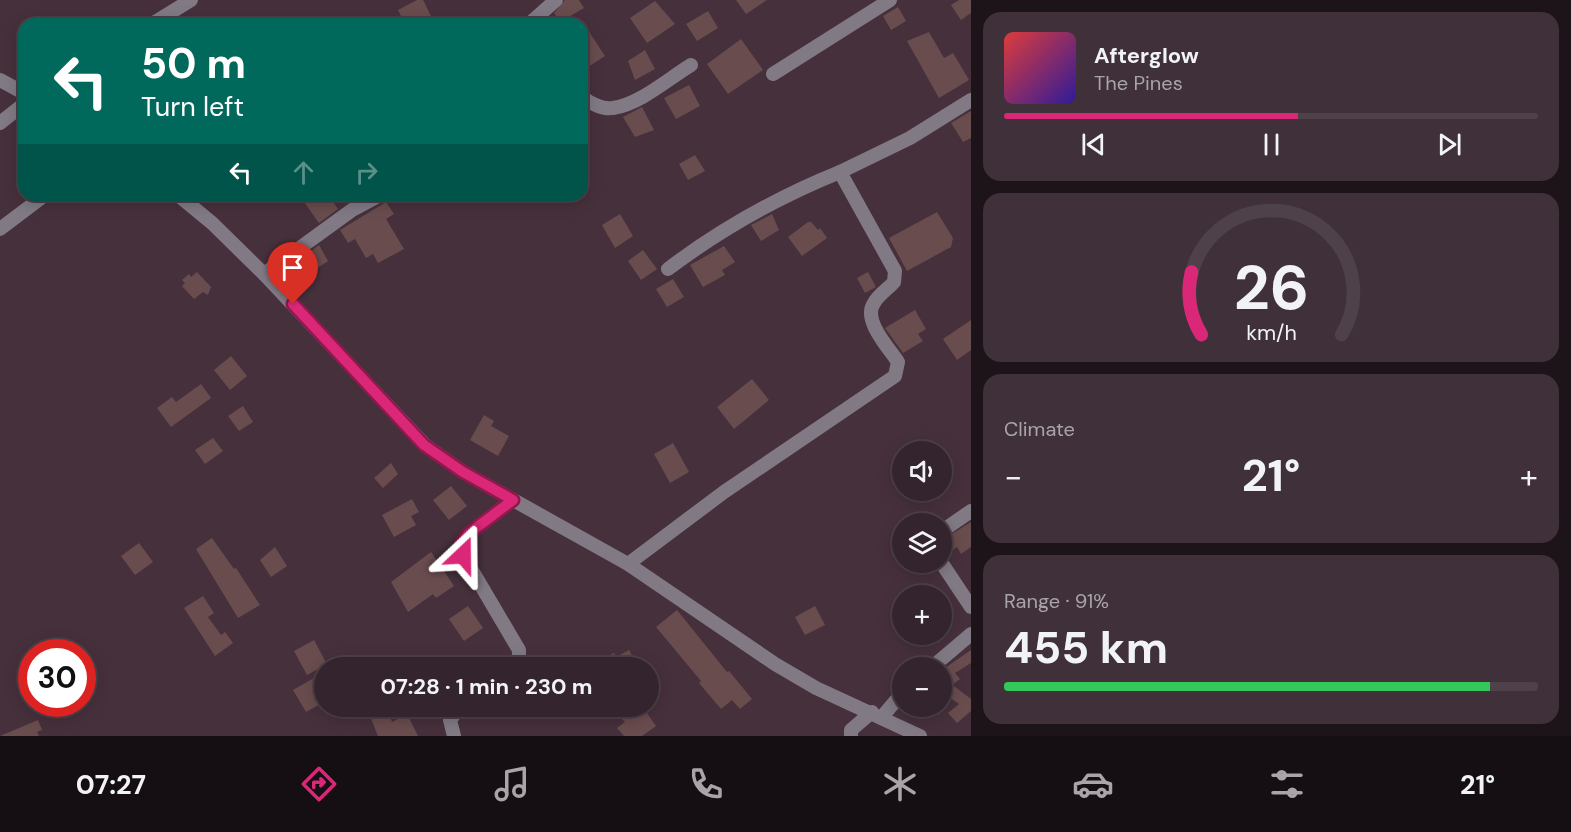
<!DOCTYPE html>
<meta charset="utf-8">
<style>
:root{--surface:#34242d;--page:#3f3039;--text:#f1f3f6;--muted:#a9a4aa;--line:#4e4149;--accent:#db2777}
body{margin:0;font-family:"DM Sans",sans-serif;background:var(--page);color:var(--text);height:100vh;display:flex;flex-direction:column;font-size:22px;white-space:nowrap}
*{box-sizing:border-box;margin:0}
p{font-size:20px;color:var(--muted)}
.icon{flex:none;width:33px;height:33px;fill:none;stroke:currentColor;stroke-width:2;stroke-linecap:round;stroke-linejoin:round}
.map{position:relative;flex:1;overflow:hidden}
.drawer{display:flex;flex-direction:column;gap:12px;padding:12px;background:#1d1419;width:600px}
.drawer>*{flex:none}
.top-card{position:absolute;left:18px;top:18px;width:570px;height:183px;border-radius:18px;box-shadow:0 3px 15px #0003,0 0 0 2px var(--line);background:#00695c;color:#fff;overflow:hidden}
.buttons{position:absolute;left:892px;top:441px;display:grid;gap:12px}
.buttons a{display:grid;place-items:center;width:60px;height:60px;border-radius:50%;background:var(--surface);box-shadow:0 3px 15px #0003,0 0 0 2px var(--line);font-size:30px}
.speed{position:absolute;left:18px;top:639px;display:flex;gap:12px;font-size:30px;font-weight:700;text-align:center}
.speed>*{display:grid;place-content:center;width:78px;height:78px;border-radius:50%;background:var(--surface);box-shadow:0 3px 15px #0003,0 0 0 2px var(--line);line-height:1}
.speed .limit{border:9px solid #d22;background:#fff;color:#111}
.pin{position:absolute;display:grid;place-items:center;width:51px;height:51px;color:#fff;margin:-62px -26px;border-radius:50% 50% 50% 0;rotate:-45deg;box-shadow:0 0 6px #0007}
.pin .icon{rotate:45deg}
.me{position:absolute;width:66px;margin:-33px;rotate:23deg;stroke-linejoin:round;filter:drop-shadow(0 0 4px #0008)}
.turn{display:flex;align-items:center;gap:21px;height:126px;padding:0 24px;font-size:27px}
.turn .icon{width:78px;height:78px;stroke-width:2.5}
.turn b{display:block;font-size:42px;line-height:51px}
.lanes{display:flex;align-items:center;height:57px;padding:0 24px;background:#0003;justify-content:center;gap:30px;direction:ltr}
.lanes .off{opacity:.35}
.big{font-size:45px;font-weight:700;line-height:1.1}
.drawer .tile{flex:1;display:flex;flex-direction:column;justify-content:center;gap:9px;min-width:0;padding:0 21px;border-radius:18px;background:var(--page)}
.drawer .dial{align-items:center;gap:0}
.dial svg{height:156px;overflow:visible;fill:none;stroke:var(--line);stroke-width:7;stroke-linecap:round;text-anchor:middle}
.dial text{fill:var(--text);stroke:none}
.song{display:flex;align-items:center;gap:18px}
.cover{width:72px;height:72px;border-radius:9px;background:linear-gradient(135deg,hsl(0 70% 55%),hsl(250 70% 35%))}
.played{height:6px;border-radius:3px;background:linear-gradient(90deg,var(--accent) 55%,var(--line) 55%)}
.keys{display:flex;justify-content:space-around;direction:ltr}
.heat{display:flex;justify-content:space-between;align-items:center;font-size:33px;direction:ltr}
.charge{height:9px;border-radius:4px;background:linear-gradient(90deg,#34c759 91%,var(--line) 0)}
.trip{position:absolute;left:314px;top:657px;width:345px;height:60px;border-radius:30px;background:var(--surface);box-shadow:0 3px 15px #0003,0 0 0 2px var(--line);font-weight:700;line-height:60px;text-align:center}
.tabs{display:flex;height:96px;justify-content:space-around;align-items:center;background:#150e12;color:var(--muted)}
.tabs .icon{width:42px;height:42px}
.tabs .selected{color:var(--accent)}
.tabs b{font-size:27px;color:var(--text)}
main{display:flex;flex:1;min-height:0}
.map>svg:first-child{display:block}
.building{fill:#694c4e}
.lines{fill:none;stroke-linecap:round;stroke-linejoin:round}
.minor{stroke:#817a85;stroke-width:14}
.route-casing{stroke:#8e194d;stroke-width:15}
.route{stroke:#db2777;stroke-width:10}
</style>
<main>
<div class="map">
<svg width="971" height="736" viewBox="0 0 971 736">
<rect width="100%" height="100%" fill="#46303c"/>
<g class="building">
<polygon points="417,0 423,0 432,18 424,22 425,24 405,24 398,10"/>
<polygon points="565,0 579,0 584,8 560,22 554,13"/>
<polygon points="736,0 767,0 746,14"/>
<polygon points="959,0 971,0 971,13 961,20 951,5"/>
<polygon points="655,1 675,24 647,43 630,18"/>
<polygon points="898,7 906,21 891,30 883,16"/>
<polygon points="708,11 718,28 697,41 686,24"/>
<polygon points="582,21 605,56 582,71"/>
<polygon points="929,32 944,58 953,53 969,80 939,98 907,41"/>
<polygon points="741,39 763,70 728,94 707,64"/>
<polygon points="645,50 655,69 635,80 628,61"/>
<polygon points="689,85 700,106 676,119 664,98"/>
<polygon points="642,107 654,130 635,137 623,117"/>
<polygon points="971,111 971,138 963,142 951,123"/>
<polygon points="695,155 705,171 688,180 679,164"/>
<polygon points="299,195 328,195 338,209 319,223"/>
<polygon points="386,202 394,214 386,219 404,249 378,263 373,254 366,258 355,239 348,243 340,230"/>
<polygon points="937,212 953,238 951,247 907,271 889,238"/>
<polygon points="620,214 633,236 615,248 602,225"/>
<polygon points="772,214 779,230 761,241 751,225"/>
<polygon points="808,222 811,222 818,230 820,228 827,238 802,256 788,237"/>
<polygon points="319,245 328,261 313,271 304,256"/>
<polygon points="724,246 735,262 722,270 725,275 703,287 690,265"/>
<polygon points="643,250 657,269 641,280 628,261"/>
<polygon points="197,272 211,287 208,295 203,292 194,299 182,286 185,283 182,280 189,274 191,277"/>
<polygon points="868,272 876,287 865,293 857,278"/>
<polygon points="673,279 684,297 667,307 656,289"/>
<polygon points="915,310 926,329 918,334 923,341 903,353 885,328"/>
<polygon points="971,320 971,350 957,360 943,339"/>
<polygon points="231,356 247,376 230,390 214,370"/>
<polygon points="752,379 769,400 734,429 717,407"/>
<polygon points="201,384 211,398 171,427 157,408 172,397 176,402"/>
<polygon points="243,406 253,422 239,431 228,416"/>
<polygon points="484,415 494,421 491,426 509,436 498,456 470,440"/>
<polygon points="213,438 223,451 205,464 195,450"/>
<polygon points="673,443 689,472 670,483 654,454"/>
<polygon points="391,463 398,474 383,488 374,478"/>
<polygon points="451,486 467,506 449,520 433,500"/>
<polygon points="412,499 419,512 411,516 416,525 394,537 382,515"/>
<polygon points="971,522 971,547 961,554 957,547 949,552 942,540"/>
<polygon points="212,538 234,569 236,568 260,605 238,618 196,549"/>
<polygon points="139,543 153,562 135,575 121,556"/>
<polygon points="275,547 287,566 271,577 260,560"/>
<polygon points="431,552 454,586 436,598 433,594 408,612 391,582"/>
<polygon points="203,596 214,613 208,617 221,635 225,632 233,643 215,656 184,608"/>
<polygon points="468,606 483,628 464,641 449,619"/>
<polygon points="815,606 825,625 805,635 795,617"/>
<polygon points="677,610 727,672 729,671 752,699 740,709 732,700 721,709 699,683 701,681 656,627"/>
<polygon points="314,640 329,668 320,668 307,675 294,651"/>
<polygon points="629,650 639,668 586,668 614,653 616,657"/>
<polygon points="971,650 971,663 955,673 960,679 952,685 942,670"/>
<polygon points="460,657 465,668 442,668"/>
<polygon points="314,678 324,696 324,702 306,712 293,690"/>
<polygon points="950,683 971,699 971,711 957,723 948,713 959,704 943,693"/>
<polygon points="366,706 386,706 392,722 407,714 418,736 378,736"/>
<polygon points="639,706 642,706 656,726 642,736 624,736 617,728 625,722 622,719"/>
<polygon points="38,720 42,730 37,732 39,736 0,736"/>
</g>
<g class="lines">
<g class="minor">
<polyline points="152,24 191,0"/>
<polyline points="529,24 556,0"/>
<polyline points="773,74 890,0"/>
<polyline points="0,80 24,93"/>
<path d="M582 97C590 103 603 110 613 108 640 104 668 79 691 65"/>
<polyline points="0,123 24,104"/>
<polyline points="178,195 212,223 264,274 425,445 463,472 628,564 775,664 816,688 920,736"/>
<polyline points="0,229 45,195"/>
<path d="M668 269C721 229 778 197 840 172"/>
<polyline points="264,274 352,210 380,195"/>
<polyline points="513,500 468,534 461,544 463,555 519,650 519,659 514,668"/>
<polyline points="942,531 971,511"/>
<polyline points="941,562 971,607"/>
<path d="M628 564 724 492 895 376 898 362C889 348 862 320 874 303 878 295 888 289 894 282L895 271 840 172 910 138 971 100"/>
<polyline points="931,668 971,634"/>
<polyline points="882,717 903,692"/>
<polyline points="454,736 450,720 461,706"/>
<polyline points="851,736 851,730 872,712"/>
</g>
</g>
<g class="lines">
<g class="route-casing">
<polyline id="route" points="293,304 424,445 463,472 513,500 468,534 461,544 463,555"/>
</g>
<use href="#route" class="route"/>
</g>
</svg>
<div class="buttons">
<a><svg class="icon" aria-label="sound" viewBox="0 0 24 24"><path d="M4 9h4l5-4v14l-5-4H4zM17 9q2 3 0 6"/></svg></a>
<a><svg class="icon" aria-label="layers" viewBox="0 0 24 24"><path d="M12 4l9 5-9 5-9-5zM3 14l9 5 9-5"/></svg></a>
<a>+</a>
<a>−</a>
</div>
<div class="speed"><div class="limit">30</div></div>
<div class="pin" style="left:293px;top:304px;background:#d93025"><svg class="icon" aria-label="arrive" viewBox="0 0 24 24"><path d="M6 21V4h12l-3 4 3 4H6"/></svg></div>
<svg class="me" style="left:463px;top:555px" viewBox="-20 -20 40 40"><path d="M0-17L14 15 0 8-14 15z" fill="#db2777" stroke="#fff" stroke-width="4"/></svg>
<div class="trip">07:28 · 1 min · 230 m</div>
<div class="top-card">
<div class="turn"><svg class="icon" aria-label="left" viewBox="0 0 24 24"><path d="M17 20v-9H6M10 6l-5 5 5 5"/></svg><div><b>50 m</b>Turn left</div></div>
<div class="lanes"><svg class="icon" aria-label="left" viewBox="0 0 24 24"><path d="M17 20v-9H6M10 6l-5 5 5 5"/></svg><svg class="icon off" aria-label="ahead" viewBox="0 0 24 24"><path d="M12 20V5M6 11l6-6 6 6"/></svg><svg class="icon off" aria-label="right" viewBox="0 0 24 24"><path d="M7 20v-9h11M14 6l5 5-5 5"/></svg></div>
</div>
</div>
<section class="drawer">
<div class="tile">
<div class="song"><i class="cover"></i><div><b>Afterglow</b><p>The Pines</p></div></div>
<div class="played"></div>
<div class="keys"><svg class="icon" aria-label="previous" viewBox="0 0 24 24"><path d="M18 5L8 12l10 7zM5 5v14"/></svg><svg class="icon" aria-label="pause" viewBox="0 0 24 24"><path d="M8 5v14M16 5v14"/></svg><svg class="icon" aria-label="next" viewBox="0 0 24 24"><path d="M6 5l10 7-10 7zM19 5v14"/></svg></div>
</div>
<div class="tile dial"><svg viewBox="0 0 100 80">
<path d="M14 69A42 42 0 1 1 86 69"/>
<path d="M14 69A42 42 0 0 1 9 37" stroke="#db2777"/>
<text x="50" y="56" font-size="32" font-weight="700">26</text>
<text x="50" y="72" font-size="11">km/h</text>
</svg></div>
<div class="tile"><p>Climate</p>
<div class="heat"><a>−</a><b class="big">21°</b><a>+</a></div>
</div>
<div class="tile"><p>Range · 91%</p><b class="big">455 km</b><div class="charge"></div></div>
</section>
</main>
<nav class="tabs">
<b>07:27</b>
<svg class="icon selected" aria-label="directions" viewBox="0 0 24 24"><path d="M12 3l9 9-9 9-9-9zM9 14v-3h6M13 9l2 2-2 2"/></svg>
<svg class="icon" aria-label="music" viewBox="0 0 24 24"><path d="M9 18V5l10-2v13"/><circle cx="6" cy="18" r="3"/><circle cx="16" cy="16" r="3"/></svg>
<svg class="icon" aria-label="phone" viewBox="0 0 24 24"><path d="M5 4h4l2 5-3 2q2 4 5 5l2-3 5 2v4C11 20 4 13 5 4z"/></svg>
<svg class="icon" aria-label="climate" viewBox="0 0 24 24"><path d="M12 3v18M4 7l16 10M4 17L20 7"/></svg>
<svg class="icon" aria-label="car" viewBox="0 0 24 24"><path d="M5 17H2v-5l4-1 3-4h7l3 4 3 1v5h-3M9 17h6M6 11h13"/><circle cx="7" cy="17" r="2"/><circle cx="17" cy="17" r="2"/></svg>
<svg class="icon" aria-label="filters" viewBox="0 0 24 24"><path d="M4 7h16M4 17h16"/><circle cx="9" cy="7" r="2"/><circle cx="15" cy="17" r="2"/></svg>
<b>21°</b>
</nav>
